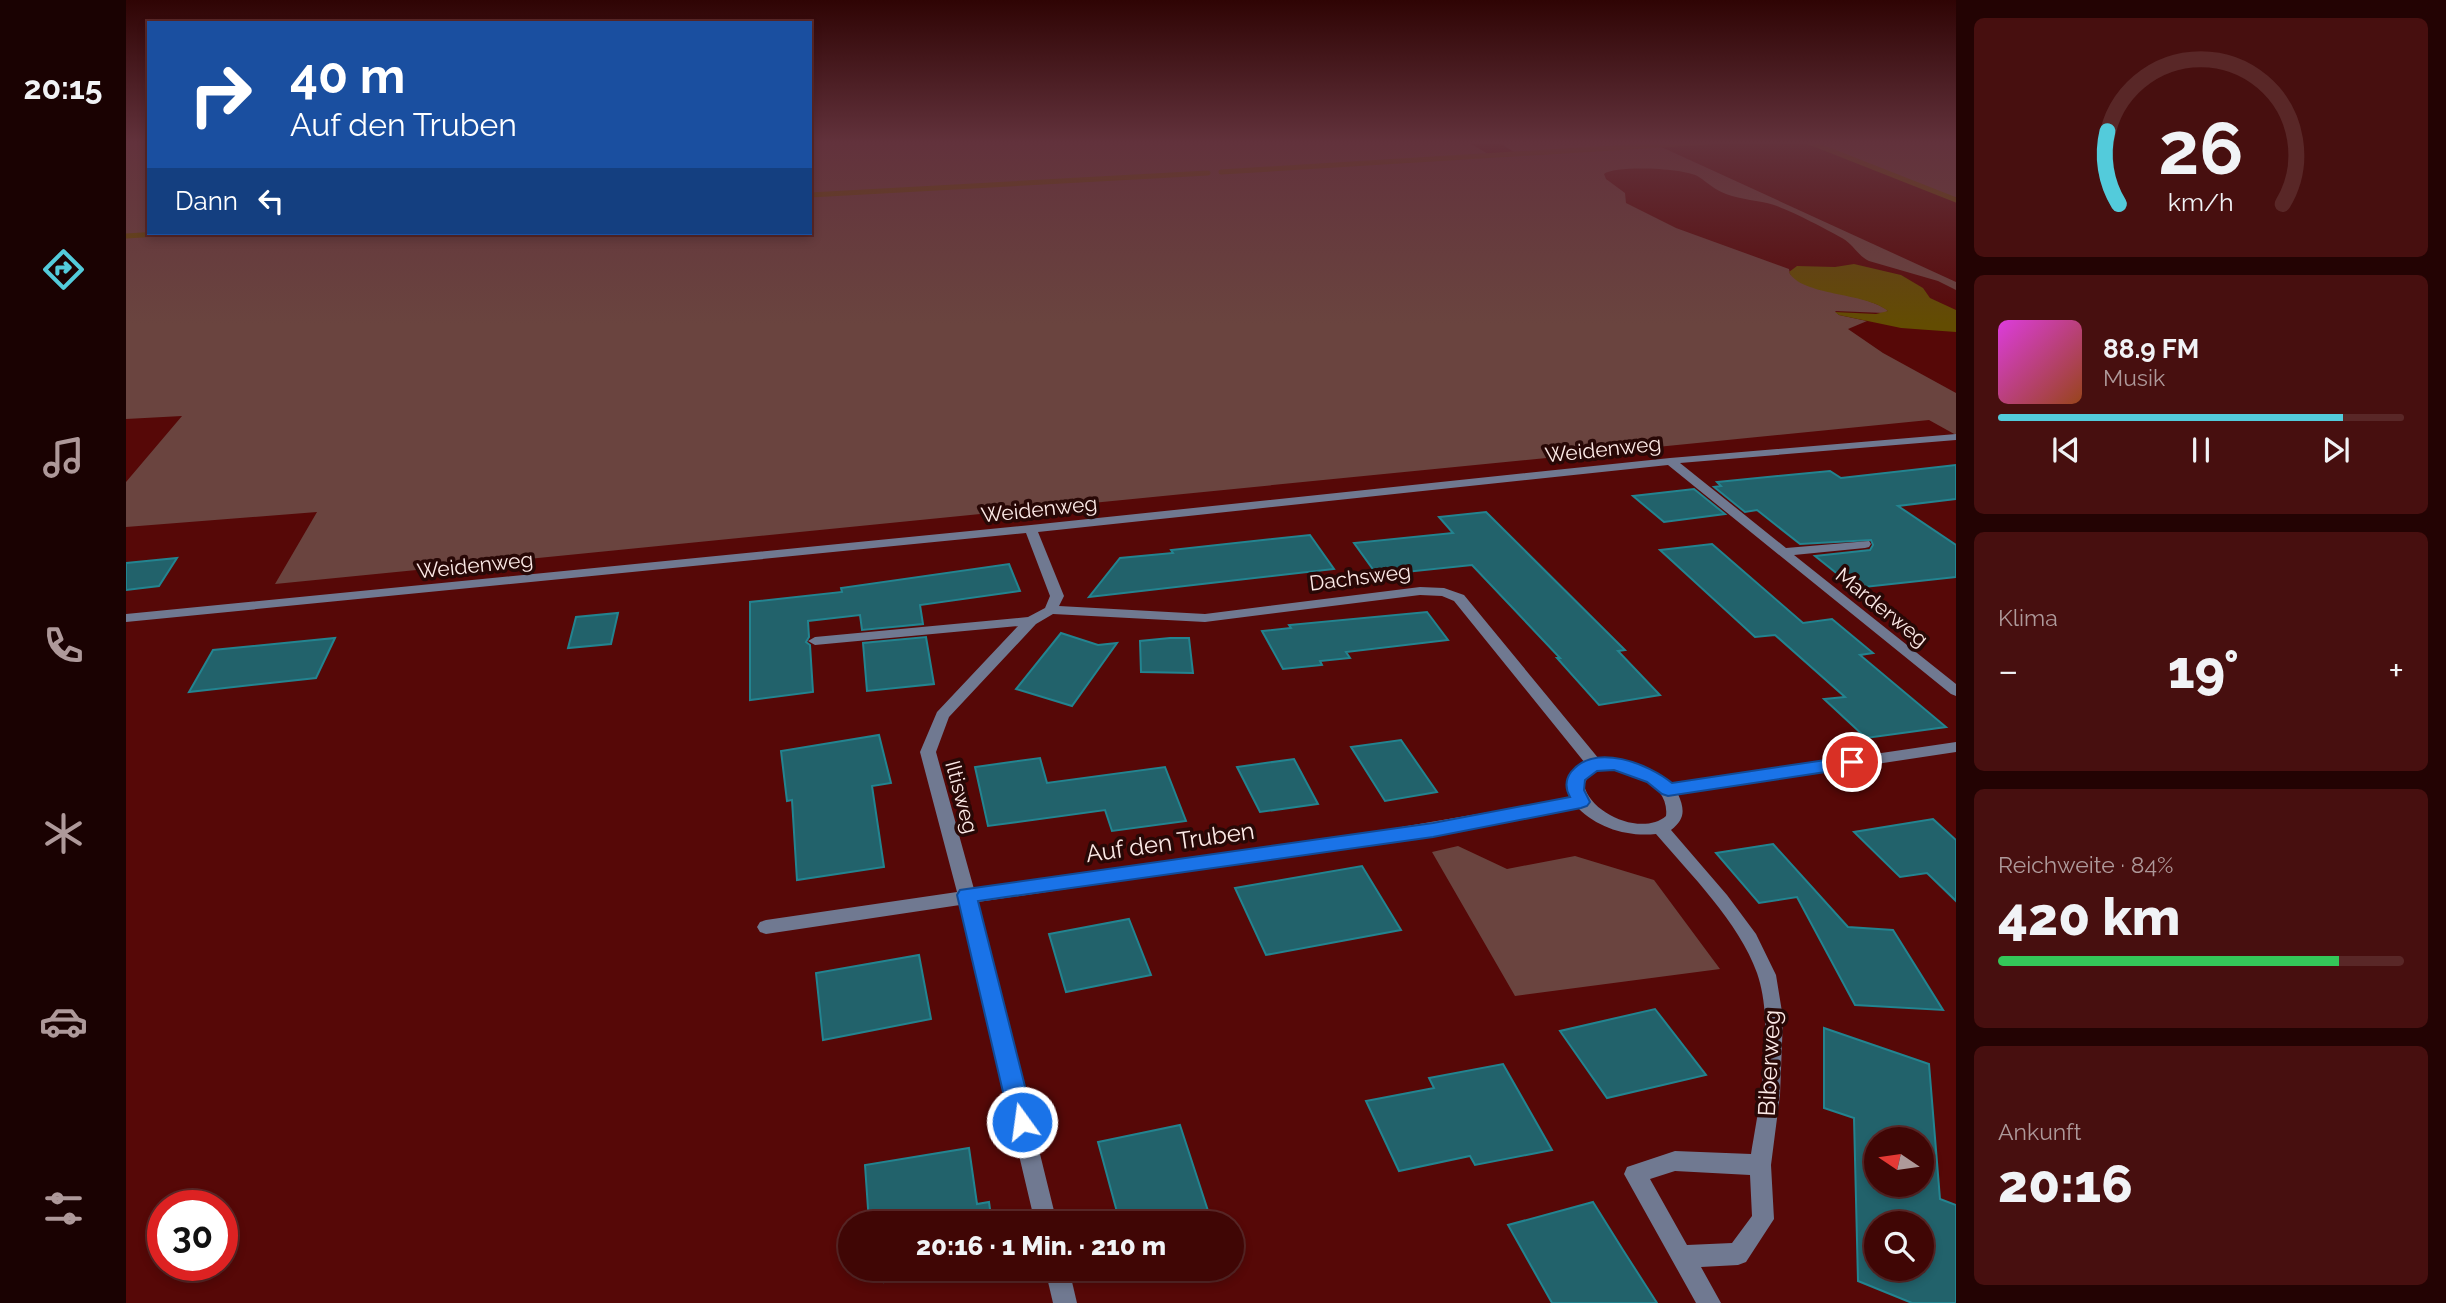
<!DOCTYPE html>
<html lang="de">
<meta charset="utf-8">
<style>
:root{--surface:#400605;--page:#470f0f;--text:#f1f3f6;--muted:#ae999a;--line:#592727;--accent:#53cbdb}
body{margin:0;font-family:Raleway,sans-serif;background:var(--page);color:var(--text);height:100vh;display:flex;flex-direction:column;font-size:26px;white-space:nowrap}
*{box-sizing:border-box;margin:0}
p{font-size:23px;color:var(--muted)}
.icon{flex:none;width:38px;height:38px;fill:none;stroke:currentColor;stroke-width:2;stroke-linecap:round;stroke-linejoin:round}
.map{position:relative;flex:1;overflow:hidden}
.drawer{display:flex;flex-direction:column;gap:18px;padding:18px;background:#230303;width:490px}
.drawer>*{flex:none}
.banner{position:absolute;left:21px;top:21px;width:665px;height:214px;border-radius:0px;box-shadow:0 4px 10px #0003,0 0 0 2px var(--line);background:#1a4fa0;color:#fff;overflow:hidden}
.needle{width:46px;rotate:283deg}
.fabs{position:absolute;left:1738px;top:1127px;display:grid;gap:14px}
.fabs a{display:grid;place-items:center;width:70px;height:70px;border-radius:50%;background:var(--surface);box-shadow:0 4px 10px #0003,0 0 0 2px var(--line);font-size:35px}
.speed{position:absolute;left:21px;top:1190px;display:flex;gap:14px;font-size:35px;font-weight:700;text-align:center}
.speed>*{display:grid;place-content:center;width:91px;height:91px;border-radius:50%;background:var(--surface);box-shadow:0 4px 10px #0003,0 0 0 2px var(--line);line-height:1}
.speed .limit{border:10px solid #d22;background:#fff;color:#111}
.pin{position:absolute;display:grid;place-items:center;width:60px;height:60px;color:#fff;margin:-30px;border:4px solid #fff;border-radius:50%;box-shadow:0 2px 7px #0007}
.me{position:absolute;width:77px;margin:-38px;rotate:346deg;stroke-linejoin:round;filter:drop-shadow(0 0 5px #0008)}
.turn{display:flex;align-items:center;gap:24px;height:147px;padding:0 28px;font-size:32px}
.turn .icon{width:91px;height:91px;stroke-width:2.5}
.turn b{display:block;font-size:49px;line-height:60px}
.then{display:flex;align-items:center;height:66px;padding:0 28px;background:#0003;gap:14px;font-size:26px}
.big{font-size:52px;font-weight:800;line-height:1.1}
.drawer .widget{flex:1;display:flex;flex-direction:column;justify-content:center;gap:10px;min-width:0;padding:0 24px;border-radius:10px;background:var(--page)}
.drawer .dial{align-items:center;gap:0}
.dial svg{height:182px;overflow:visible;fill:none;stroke:var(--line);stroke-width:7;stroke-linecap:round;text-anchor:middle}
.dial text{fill:var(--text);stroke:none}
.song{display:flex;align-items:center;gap:21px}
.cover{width:84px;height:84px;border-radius:10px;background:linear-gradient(135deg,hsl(300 70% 55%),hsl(20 70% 35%))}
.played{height:7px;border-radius:4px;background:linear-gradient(90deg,var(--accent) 85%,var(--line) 85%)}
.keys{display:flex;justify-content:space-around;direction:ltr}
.heat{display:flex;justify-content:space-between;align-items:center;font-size:38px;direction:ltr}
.charge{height:10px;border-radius:5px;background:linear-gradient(90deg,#34c759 84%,var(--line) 0)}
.trip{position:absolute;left:712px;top:1211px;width:406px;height:70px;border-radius:35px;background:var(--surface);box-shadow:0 4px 10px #0003,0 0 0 2px var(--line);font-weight:800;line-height:70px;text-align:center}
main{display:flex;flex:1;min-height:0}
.dock{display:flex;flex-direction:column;width:126px;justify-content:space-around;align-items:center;background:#1a0202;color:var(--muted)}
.dock .icon{width:49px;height:49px}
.dock .selected{color:var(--accent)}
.dock b{font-size:32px;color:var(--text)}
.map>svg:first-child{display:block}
.green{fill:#6a443f}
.water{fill:#634c02}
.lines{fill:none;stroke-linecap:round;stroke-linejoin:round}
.stream{stroke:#634c02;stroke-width:5}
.building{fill:#22626b;stroke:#238490;stroke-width:2;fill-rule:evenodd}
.minor{fill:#707991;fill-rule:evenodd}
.route{fill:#1a73e8;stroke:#114b97;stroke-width:2}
.labels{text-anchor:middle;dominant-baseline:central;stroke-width:7;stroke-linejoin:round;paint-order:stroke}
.street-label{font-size:21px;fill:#fce9e6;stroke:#280806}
.near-street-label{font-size:24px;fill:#fce9e6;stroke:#280806}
</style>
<main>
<nav class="dock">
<b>20:15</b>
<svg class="icon selected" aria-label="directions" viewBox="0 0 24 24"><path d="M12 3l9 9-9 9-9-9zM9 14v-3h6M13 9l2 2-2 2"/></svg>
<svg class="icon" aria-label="music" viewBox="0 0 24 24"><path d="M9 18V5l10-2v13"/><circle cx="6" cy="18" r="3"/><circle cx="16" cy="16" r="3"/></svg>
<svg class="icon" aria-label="phone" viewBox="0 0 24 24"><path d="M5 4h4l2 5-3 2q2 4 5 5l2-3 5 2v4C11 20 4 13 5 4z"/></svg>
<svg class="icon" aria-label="climate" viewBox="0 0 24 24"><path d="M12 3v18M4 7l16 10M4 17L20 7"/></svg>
<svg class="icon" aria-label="car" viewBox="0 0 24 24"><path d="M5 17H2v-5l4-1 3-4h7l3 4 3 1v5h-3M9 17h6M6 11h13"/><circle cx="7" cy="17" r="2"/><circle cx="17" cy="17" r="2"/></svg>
<svg class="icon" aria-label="filters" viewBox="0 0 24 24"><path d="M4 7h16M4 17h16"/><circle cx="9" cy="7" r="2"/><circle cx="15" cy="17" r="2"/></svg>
</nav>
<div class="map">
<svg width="1830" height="1303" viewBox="0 0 1830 1303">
<rect width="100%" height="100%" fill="#560807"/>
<g class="green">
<path d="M0 142H23V233H684V142H1342L1362 154 1388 152 1372 142H1571L1531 145 1830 282V290L1812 281 1743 261C1731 255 1728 245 1716 238 1698 228 1666 211 1648 205 1632 200 1616 200 1600 194 1589 190 1582 183 1573 177 1560 168 1490 165 1478 174L1480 179 1499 193 1500 203 1550 228 1663 269 1664 274C1692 295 1730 291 1760 309L1762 311 1758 313 1709 311 1713 315 1741 321 1722 329 1757 353 1830 393V435L1803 420 149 584 191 512 0 527V482L56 416 0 419Z"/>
<polygon points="1679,142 1830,142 1830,202"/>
<polygon points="1332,846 1381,869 1449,856 1528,880 1594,969 1389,996 1306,852"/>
</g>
<path class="water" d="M1728 264 1775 275 1797 288 1804 298 1830 310V332L1775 328 1713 315 1709 312 1750 314 1762 311C1739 292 1675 296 1663 272L1671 266 1709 267Z"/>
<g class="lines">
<g class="stream">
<polyline points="1683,142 1830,200"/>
<polyline points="1095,172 1584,142"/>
<polyline points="684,195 1082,173"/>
<polyline points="0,236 48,233"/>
</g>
</g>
<g class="building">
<polygon points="1830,465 1830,499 1772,506 1830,545 1830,577 1729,588 1689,556 1744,550 1747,545 1745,540 1674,544 1631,510 1619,512 1588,487 1595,486 1591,482 1704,471 1715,478"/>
<polygon points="1568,489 1599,514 1538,522 1507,496"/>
<polygon points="1360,512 1499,650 1492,651 1534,695 1473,705 1431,658 1434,658 1346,565 1251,575 1228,543 1327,533 1313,517"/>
<polygon points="1184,535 1208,569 963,597 994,558 1047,553 1045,550"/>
<polygon points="1586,544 1677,623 1706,619 1747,653 1734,655 1820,727 1740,738 1698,699 1719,697 1649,635 1629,637 1534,550"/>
<polygon points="51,558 33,586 0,590 0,563"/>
<polygon points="883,564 894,591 794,605 797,624 736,630 734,615 682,621 683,637 680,642 684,645 687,692 624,700 624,602 716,592 715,588"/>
<polygon points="1301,612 1322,640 1220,652 1224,658 1194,661 1196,665 1157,669 1136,631 1165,628 1163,625"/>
<polygon points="492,613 485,644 442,648 450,617"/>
<polygon points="935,633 972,645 991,643 946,706 890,689"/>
<polygon points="800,637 808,684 741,691 737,643"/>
<polygon points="209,638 190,678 63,692 87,650"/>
<polygon points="1044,638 1063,638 1067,673 1015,672 1014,641"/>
<polygon points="753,735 765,783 746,786 758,867 671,880 666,800 661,801 655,751"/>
<polygon points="1275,740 1311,792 1259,801 1225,747"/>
<polygon points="914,758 921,783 1039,767 1060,821 986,831 979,810 862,826 849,767"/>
<polygon points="1168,759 1192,804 1134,812 1111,767"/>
<polygon points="1807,819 1830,840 1830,901 1801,873 1774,877 1728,832"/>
<polygon points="1647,844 1722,927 1767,930 1817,1010 1729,1005 1671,897 1633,903 1590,853"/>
<polygon points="1236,866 1275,930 1140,955 1109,888"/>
<polygon points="1003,919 1025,975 940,992 923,934"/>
<polygon points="793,955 805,1019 697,1040 690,973"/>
<polygon points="1529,1009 1580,1075 1481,1098 1434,1031"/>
<path d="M1698 1028 1803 1064 1814 1199 1830 1205V1303H1786L1732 1281 1728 1118 1698 1108ZM1750 1139H1796V1185H1750ZM1750 1223H1796V1269H1750Z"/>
<polygon points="1377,1064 1426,1150 1349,1165 1344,1156 1273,1171 1240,1101 1308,1088 1303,1078"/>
<polygon points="1054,1125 1086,1223 994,1223 972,1142"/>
<polygon points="843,1148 851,1204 863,1202 866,1223 743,1223 739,1165"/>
<polygon points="1467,1202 1497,1250 1531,1303 1426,1303 1382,1225"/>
<polygon points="757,1269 832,1269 758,1282"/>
</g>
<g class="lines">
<g class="minor">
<path d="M1830 434V440L1554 463 1660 548 1743 541 1745 544 1743 547 1739 548 1668 555 1830 684V696L1825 694 1542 465 912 532 938 596 933 606 1079 614 1294 587 1318 588 1338 595 1473 759C1500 756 1525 768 1545 784L1830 742V752L1552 794C1559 810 1559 819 1545 830L1601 895 1630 934 1650 975 1657 1018 1654 1095 1645 1165 1648 1219 1620 1262 1612 1265 1575 1267 1595 1303H1570L1498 1174 1501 1167 1549 1151 1625 1154C1634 1101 1649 1025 1631 973 1613 922 1564 874 1530 834 1501 837 1472 828 1452 808L1252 843 852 902 931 1223H909L834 905 640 934 634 932 631 927 634 922 640 920 831 892 794 752 811 712 892 626 689 645 682 641 689 637 902 617 919 608 924 596 900 533 0 622V614L905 525 1544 458ZM1294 595 1316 596 1328 601 1459 763C1445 771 1440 783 1446 798L1252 831 848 889 810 752 823 717 910 624 927 614 1079 622ZM1476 769C1502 770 1544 783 1540 816 1517 836 1465 815 1458 785L1463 775ZM1549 1171 1624 1175 1626 1216 1606 1243 1561 1245 1524 1179Z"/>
<polygon points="919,1269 943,1269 951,1303 927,1303"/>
</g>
</g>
<linearGradient id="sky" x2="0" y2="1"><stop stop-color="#2f0404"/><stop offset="0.44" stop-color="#62323c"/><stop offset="1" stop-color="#62323c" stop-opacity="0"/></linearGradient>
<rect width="1830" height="324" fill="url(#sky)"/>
<path class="route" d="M1726 756 1734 762 1732 767 1542 796 1536 794 1521 782 1488 770 1471 771 1459 780 1458 790 1464 802 1461 806 1455 808 1307 837 852 901 908 1122 904 1130 896 1133 887 1130 884 1122 831 895 834 890 1307 823 1444 797C1439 788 1439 780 1445 772 1469 742 1523 764 1546 783Z"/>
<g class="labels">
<g class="street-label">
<text transform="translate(1477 449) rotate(-6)">Weidenweg</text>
<text transform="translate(913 509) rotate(-6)">Weidenweg</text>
<text transform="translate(349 565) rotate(-6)">Weidenweg</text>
<text transform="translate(1234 577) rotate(-7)">Dachsweg</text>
<text transform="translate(1756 607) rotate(39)">Marderweg</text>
<text transform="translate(836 797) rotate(75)">Iltisweg</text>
</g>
<g class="near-street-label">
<text transform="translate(1044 842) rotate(-8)">Auf den Truben</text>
<text transform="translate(1643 1063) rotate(-87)">Biberweg</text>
</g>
</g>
</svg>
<div class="fabs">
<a><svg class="needle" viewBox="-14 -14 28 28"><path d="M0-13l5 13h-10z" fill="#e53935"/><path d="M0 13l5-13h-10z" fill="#ae999a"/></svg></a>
<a><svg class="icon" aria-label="search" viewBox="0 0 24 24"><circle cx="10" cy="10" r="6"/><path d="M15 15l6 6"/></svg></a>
</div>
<div class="speed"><div class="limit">30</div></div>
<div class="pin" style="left:1726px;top:762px;background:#d93025"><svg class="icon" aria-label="arrive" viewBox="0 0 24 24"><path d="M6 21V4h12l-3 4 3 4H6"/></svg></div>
<svg class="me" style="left:896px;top:1122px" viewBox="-20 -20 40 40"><circle r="17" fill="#1a73e8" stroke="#fff" stroke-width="3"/><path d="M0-11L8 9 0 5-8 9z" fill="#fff"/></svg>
<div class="trip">20:16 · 1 Min. · 210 m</div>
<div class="banner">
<div class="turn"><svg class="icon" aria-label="right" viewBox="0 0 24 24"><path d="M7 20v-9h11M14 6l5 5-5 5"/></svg><div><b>40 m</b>Auf den Truben</div></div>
<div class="then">Dann<svg class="icon" aria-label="left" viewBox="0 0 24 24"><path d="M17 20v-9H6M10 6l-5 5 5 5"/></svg></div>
</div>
</div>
<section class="drawer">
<div class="widget dial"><svg viewBox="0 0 100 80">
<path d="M14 69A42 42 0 1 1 86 69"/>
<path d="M14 69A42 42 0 0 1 9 37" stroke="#53cbdb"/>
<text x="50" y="56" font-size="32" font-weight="700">26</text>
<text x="50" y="72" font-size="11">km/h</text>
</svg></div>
<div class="widget">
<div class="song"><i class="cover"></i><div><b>88.9 FM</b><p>Musik</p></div></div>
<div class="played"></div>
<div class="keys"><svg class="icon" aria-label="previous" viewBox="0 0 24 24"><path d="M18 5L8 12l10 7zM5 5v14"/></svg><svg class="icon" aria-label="pause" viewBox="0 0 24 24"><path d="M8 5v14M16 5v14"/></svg><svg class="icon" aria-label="next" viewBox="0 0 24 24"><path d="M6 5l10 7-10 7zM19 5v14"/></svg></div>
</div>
<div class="widget"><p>Klima</p>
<div class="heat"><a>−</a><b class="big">19°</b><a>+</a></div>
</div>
<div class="widget"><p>Reichweite · 84%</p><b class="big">420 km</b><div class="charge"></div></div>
<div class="widget"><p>Ankunft</p><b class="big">20:16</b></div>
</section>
</main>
